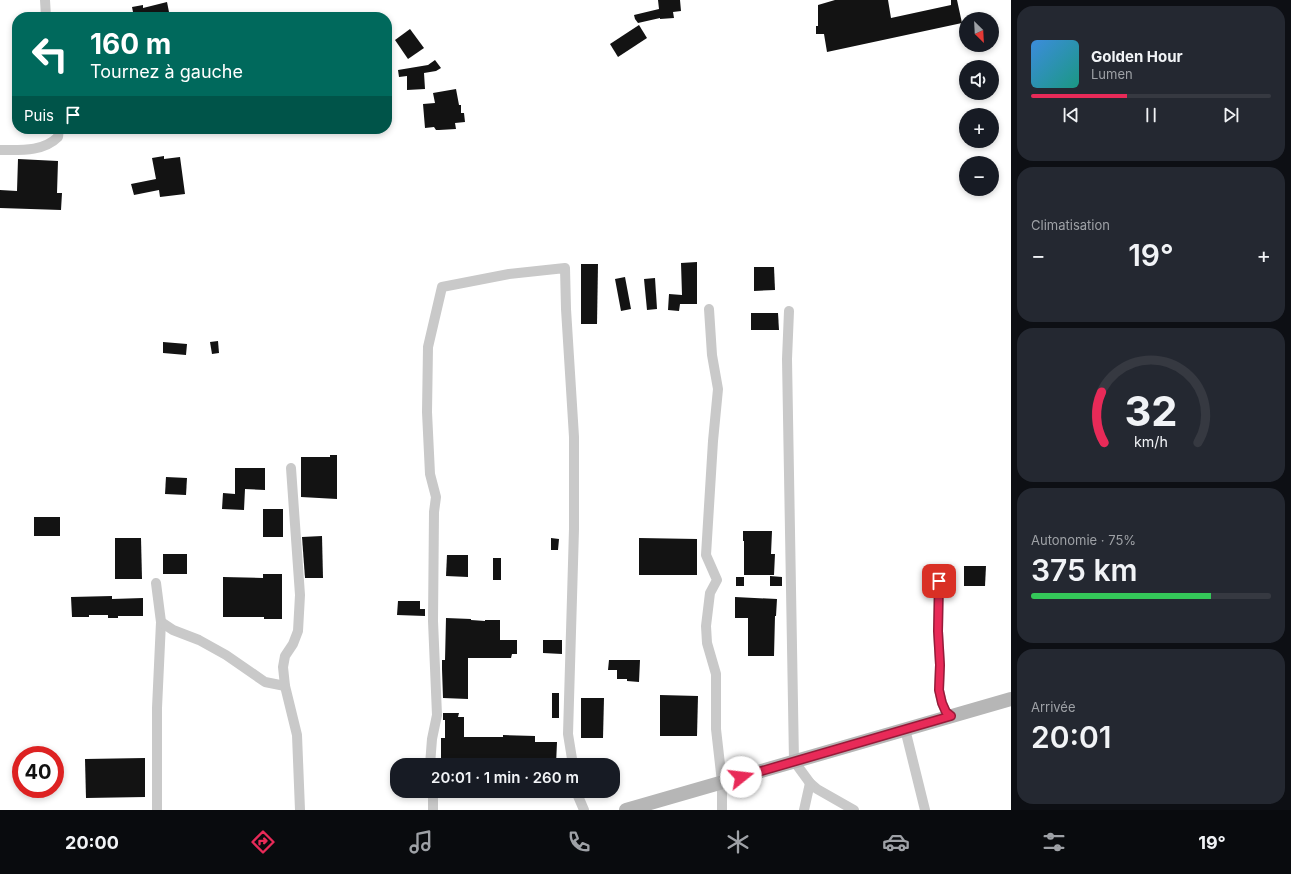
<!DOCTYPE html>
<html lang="fr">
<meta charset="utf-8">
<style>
:root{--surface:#171b24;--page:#242831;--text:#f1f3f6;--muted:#9ea1a6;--line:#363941;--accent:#e82a58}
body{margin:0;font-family:Inter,sans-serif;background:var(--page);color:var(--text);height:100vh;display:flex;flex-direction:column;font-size:15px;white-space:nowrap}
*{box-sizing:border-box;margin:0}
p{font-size:13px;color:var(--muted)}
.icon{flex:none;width:22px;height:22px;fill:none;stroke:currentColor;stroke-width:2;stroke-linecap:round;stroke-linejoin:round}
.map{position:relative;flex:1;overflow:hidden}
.side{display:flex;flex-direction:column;gap:6px;padding:6px;background:#0d0f14;width:280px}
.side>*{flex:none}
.banner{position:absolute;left:12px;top:12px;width:380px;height:122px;border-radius:16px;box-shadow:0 2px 6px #0003;background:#00695c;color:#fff;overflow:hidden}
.needle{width:26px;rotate:156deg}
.tools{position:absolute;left:959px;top:12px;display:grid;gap:8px}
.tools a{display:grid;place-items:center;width:40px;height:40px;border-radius:50%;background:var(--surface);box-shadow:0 2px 6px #0003;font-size:20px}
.speed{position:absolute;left:12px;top:746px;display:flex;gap:8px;font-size:20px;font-weight:700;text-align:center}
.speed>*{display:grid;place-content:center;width:52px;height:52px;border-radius:50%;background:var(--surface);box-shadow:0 2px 6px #0003;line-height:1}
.speed .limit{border:6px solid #d22;background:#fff;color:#111}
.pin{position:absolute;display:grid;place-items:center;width:34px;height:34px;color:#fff;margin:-17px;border-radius:8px;box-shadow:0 2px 6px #0006}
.me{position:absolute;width:44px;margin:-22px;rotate:74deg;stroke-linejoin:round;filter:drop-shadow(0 0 3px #0008)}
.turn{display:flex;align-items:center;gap:14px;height:84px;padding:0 12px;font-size:18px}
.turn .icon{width:52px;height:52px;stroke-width:2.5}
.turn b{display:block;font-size:28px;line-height:34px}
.then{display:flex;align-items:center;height:38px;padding:0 12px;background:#0003;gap:8px;font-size:15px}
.big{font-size:30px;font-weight:600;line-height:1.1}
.side .card{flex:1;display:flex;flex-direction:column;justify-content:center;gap:6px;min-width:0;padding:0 14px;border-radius:16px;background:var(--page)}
.side .dial{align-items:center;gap:0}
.dial svg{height:104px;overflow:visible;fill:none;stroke:var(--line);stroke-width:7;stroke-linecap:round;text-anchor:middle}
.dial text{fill:var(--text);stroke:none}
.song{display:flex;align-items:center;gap:12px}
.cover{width:48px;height:48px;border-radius:6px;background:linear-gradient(135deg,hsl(210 70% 55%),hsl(170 70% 35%))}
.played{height:4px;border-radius:2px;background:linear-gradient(90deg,var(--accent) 40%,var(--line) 40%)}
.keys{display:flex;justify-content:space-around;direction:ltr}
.heat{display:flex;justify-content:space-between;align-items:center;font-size:22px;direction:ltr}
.charge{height:6px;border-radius:3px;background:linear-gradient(90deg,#34c759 75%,var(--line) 0)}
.trip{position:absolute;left:390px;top:758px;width:230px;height:40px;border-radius:16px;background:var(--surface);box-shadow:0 2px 6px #0003;font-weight:600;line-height:40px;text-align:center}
.menu{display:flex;height:64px;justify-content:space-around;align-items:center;background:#090b0e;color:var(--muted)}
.menu .icon{width:28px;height:28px}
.menu .selected{color:var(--accent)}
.menu b{font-size:18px;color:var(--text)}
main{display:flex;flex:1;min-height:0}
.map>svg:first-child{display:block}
.building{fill:#131313}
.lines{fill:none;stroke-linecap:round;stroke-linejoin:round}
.street{stroke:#c9c9c9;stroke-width:10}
.secondary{stroke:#b6b6b6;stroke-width:14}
.route-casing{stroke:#971b39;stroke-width:10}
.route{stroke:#e82a58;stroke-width:7}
</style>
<main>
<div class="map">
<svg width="1011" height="810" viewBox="0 0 1011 810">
<rect width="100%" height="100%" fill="#fff"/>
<g class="building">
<polygon points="658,0 680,0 681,11 673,12 674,18 660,19 660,18 638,23 635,19 634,15 659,9"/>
<polygon points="835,0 888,0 891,18 951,5 951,0 957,0 962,23 827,52 824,34 816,34 816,26 818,26 818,5"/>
<polygon points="167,2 170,17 134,17 132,7 143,5 143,8"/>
<polygon points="639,25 647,38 618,57 610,44"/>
<polygon points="410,29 424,48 408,59 395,40"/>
<polygon points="435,60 441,68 436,71 424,73 425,89 407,90 407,76 399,77 398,70 428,65"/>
<polygon points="456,89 459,105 461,105 461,113 464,113 465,122 455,123 456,129 439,130 436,130 434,127 425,128 423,104 435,103 433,93"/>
<polygon points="164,156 164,159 180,157 185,194 160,197 159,190 134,195 131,184 156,179 152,158"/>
<polygon points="18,159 58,161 57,193 62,193 61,210 0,208 0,190 17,191"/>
<polygon points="697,262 697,304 680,304 679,311 668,310 669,294 682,295 681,263"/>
<polygon points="581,264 598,264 597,324 581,324"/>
<polygon points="754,267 774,267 775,290 754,291"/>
<polygon points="625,277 631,309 621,311 615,279"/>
<polygon points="655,278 657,309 647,310 644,279"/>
<polygon points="751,313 778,313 779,330 751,330"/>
<polygon points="218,341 219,353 212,354 210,342"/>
<polygon points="163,342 187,344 186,355 163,353"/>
<polygon points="330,455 337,455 337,499 301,497 301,457 330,457"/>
<polygon points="235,468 265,468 265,490 245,489 244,510 222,509 223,493 235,494"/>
<polygon points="166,477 187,478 186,495 165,494"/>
<rect x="263" y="509" width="20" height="28"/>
<rect x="34" y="517" width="26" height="19"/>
<polygon points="743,531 772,531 771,554 775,554 774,575 744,575 744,541 743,541"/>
<polygon points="322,536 323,578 305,578 302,537"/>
<polygon points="115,538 141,538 142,579 115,579"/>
<polygon points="551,538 559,539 558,550 551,550"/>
<polygon points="639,538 697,539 697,575 639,575"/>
<rect x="163" y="554" width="24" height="20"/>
<polygon points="447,555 468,555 468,577 446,576"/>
<rect x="493" y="558" width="8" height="22"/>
<polygon points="964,566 986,566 985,586 964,586"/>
<polygon points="263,574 282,574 282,619 264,619 264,617 223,617 223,577 263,578"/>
<polygon points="770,576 782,577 782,586 770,586"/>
<rect x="736" y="577" width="8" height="9"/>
<polygon points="112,596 112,599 143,598 143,616 118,616 118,618 108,618 108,615 89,615 89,617 72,617 71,597"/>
<polygon points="735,597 777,599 776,616 775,616 774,656 748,656 748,618 735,618"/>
<polygon points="398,601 420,601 420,609 425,609 425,616 397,615"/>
<polygon points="446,618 471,619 471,620 485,621 485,620 500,620 500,640 517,640 517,654 512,654 511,658 468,658 468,699 443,698 442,669 442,660 445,660"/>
<polygon points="543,640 562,640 562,654 543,653"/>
<polygon points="609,660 640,660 639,682 627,681 627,679 617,679 617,670 608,670"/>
<rect x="552" y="693" width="7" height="25"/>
<polygon points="660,695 698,696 697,736 660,736"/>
<polygon points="581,698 604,698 603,738 581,738"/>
<polygon points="443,713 459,713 458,717 464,717 464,737 503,737 503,735 535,736 535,742 557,742 556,765 441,765 441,738 445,738 445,720 443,720"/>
<polygon points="145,758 145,797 86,798 85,759"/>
</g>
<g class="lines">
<g class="street">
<polyline points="45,0 46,17"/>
<path d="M0 150C20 150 43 152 58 137L59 129"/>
<polyline points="709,309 712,355 718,389 713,441 706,555 717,580 710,593 706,626 707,643 716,674 716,729 722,782 722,810"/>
<polyline points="789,311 787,359 794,761 810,783 817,789 854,810"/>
<polyline points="291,468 300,595 298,631 293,644 285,656 283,667 285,686 297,735 300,810"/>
<polyline points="939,581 938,631 940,665 939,690 942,703 946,712 951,716"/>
<polyline points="156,583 161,622 157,708 157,810"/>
<polyline points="161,622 173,630 199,640 226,655 265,682 285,686"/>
<polyline points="905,729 925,810"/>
<polyline points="430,765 432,739 437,715 433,621 434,512 436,497 430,474 427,412 428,347 442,287 509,274 565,268 566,309 574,437 574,529 568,734 573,765"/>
<polyline points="433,791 433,810"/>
<polyline points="577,791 578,796 584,810"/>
<polyline points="804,810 810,783"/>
</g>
<polyline class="secondary" points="626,810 1011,699"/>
</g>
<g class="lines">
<g class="route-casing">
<polyline id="route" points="741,777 951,716 946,712 942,703 939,690 940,665 938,631 939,581"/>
</g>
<use href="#route" class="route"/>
</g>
</svg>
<div class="tools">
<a><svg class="needle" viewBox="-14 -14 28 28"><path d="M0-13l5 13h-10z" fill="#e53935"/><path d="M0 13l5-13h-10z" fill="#9ea1a6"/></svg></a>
<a><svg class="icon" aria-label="sound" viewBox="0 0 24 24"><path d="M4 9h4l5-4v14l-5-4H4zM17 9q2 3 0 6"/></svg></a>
<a>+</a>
<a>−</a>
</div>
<div class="speed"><div class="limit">40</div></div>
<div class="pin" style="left:939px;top:581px;background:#d93025"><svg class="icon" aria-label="arrive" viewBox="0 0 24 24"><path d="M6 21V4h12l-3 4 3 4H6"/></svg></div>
<svg class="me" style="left:741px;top:777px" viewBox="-20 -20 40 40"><circle r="19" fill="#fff"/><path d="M0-13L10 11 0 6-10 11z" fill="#e82a58"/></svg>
<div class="trip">20:01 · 1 min · 260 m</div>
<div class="banner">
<div class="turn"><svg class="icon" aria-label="left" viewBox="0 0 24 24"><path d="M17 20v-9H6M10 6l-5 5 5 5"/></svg><div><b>160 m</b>Tournez à gauche</div></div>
<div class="then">Puis<svg class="icon" aria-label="arrive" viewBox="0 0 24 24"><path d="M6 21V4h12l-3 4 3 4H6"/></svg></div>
</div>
</div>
<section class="side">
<div class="card">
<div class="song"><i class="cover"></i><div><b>Golden Hour</b><p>Lumen</p></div></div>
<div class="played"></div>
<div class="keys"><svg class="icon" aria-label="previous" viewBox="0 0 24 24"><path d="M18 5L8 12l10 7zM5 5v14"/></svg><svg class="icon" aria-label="pause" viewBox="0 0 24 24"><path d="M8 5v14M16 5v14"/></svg><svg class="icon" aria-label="next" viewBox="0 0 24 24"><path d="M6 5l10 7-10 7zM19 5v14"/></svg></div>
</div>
<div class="card"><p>Climatisation</p>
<div class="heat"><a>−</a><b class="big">19°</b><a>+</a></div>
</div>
<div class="card dial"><svg viewBox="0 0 100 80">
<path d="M14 69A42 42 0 1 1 86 69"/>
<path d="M14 69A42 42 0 0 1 12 30" stroke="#e82a58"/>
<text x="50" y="56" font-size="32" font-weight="700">32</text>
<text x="50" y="72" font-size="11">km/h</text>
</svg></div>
<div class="card"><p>Autonomie · 75%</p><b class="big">375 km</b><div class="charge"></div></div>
<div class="card"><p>Arrivée</p><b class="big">20:01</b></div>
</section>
</main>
<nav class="menu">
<b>20:00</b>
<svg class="icon selected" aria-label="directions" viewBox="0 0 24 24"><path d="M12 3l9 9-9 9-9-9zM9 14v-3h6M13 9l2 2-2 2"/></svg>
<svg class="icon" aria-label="music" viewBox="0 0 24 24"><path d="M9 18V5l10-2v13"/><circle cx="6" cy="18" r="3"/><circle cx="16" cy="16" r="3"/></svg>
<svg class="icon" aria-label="phone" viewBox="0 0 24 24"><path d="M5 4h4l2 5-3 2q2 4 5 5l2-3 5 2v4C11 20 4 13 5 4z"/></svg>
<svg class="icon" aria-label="climate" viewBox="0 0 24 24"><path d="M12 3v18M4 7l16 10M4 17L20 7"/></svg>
<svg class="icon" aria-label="car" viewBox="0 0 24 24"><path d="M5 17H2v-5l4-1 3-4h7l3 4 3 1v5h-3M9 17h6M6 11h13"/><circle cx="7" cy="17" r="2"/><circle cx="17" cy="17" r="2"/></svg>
<svg class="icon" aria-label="filters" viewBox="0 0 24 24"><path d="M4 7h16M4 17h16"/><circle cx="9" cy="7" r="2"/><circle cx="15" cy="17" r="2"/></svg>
<b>19°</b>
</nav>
